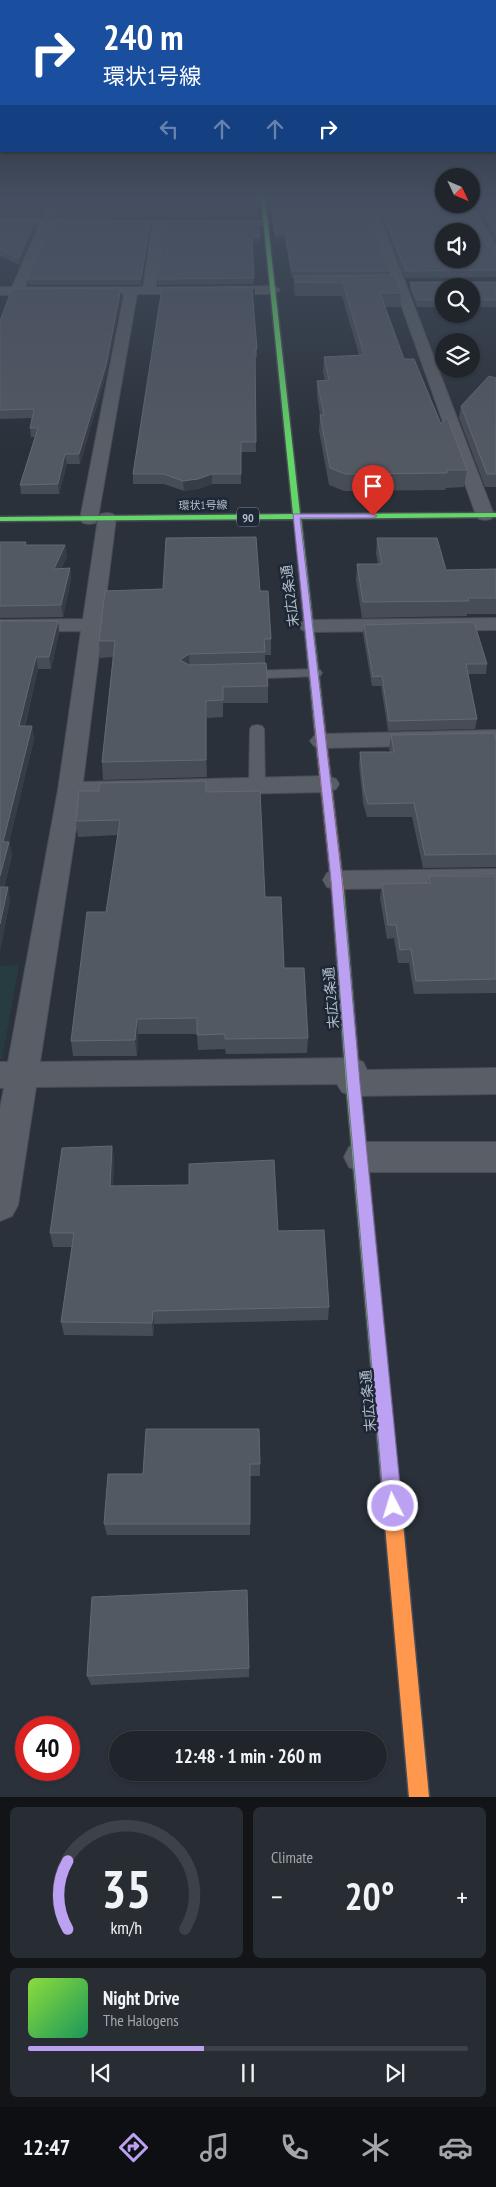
<!DOCTYPE html>
<meta charset="utf-8">
<style>
:root{--surface:#20252c;--page:#282d34;--text:#f1f3f6;--muted:#a2a5a9;--line:#3d4248;--accent:#bca0f2}
body{margin:0;font-family:"PT Sans Narrow","Noto Sans JP",sans-serif;background:var(--page);color:var(--text);height:100vh;display:flex;flex-direction:column;font-size:19px;white-space:nowrap}
*{box-sizing:border-box;margin:0}
p{font-size:16px;color:var(--muted)}
.icon{flex:none;width:28px;height:28px;fill:none;stroke:currentColor;stroke-width:2;stroke-linecap:round;stroke-linejoin:round}
.map{position:relative;height:1797px;overflow:hidden}
.side{display:flex;flex-direction:column;gap:10px;padding:10px;background:#121418;flex:1}
.side>*{flex:none}
.banner{position:absolute;left:0px;top:0px;width:496px;height:152px;box-shadow:0 1px 4px #0004,0 0 0 1px var(--line);background:#1a4fa0;color:#fff;overflow:hidden}
.needle{width:32px;rotate:134deg}
.buttons{position:absolute;left:435px;top:168px;display:grid;gap:10px}
.buttons a{display:grid;place-items:center;width:45px;height:45px;border-radius:50%;background:var(--surface);box-shadow:0 1px 4px #0004,0 0 0 1px var(--line);font-size:25px}
.speed{position:absolute;left:15px;top:1716px;display:flex;gap:10px;font-size:25px;font-weight:700;text-align:center}
.speed>*{display:grid;place-content:center;width:65px;height:65px;border-radius:50%;background:var(--surface);box-shadow:0 1px 4px #0004,0 0 0 1px var(--line);line-height:1}
.speed .limit{border:8px solid #d22;background:#fff;color:#111}
.pin{position:absolute;display:grid;place-items:center;width:42px;height:42px;color:#fff;margin:-51px -21px;border-radius:50% 50% 50% 0;rotate:-45deg;box-shadow:0 0 5px #0007}
.pin .icon{rotate:45deg}
.me{position:absolute;width:55px;margin:-28px;rotate:355deg;stroke-linejoin:round;filter:drop-shadow(0 0 4px #0008)}
.turn{display:flex;align-items:center;gap:18px;height:105px;padding:0 20px;font-size:22px}
.turn .icon{width:65px;height:65px;stroke-width:2.5}
.turn b{display:block;font-size:35px;line-height:42px}
.lanes{display:flex;align-items:center;height:48px;padding:0 20px;background:#0003;justify-content:center;gap:25px;direction:ltr}
.lanes .off{opacity:.35}
.big{font-size:38px;font-weight:700;line-height:1.1}
.side .card{flex:1;display:flex;flex-direction:column;justify-content:center;gap:8px;min-width:0;padding:0 18px;border-radius:8px;background:var(--page)}
.side .dial{align-items:center;gap:0}
.dial svg{height:130px;overflow:visible;fill:none;stroke:var(--line);stroke-width:7;stroke-linecap:round;text-anchor:middle}
.dial text{fill:var(--text);stroke:none}
.song{display:flex;align-items:center;gap:15px}
.cover{width:60px;height:60px;border-radius:8px;background:linear-gradient(135deg,hsl(90 70% 55%),hsl(150 70% 35%))}
.played{height:5px;border-radius:2px;background:linear-gradient(90deg,var(--accent) 40%,var(--line) 40%)}
.keys{display:flex;justify-content:space-around;direction:ltr}
.heat{display:flex;justify-content:space-between;align-items:center;font-size:28px;direction:ltr}
.side .tiles{flex:1;display:grid;gap:10px;grid-template-columns:1fr 1fr}
.card:last-child{grid-column:span 2}
.trip{position:absolute;left:109px;top:1731px;width:278px;height:50px;border-radius:25px;background:var(--surface);box-shadow:0 1px 4px #0004,0 0 0 1px var(--line);font-weight:700;line-height:50px;text-align:center}
.dock{display:flex;height:80px;justify-content:space-around;align-items:center;background:#0d0f12;color:var(--muted)}
.dock .icon{width:35px;height:35px}
.dock .active{color:var(--accent)}
.dock b{font-size:22px;color:var(--text)}
.map>svg:first-child{display:block}
.green{fill:#273c40}
.lines{fill:none;stroke-linecap:round;stroke-linejoin:round}
.lane-casing{stroke:#484d56;stroke-width:2}
.street-casing{stroke:#484d56;stroke-width:2}
.fast-casing{stroke:#484d56;stroke-width:3}
.slow-casing{stroke:#484d56;stroke-width:3}
.lane{fill:#5a5f67;fill-rule:evenodd}
.street{fill:#5a5f67;fill-rule:evenodd}
.fast{fill:#63d668;fill-rule:evenodd}
.slow{fill:#ff974d;fill-rule:evenodd}
.wall{fill:#474d57}
.shaded-wall{fill:#373d46}
.building{fill:#535963;stroke:#626973;fill-rule:evenodd}
.route{fill:#bca0f2;stroke:#7a689d}
.labels{text-anchor:middle;dominant-baseline:central;stroke-width:5;stroke-linejoin:round;paint-order:stroke}
.far-street-label{font-size:11px;fill:#b4bdca;stroke:#1d2735}
.shield{fill:#1d2735;stroke:#87909d;stroke-width:1}
.shield-label{font-size:12px;font-weight:bold;fill:#b4bdca}
.street-label{font-size:14px;fill:#b4bdca;stroke:#1d2735}
</style>
<div class="map">
<svg width="496" height="1797" viewBox="0 0 496 1797">
<rect width="100%" height="100%" fill="#2a313a"/>
<polygon class="green" points="19,965 2,1059 0,1059 0,966"/>
<g class="lines">
<g class="lane-casing">
<g id="lane">
<polygon points="315,669 320,670 322,673 320,676 243,679 236,675 243,671"/>
<polygon points="257,725 262,726 264,729 265,786 263,789 251,789 249,786 250,729 252,726"/>
</g>
</g>
<g class="street-casing">
<g id="street">
<path d="M51 198H61L53 219 268 220 269 222 268 224 264 225H163L156 287 274 286 280 290 274 294H137L98 518 101 514 107 513 113 514 116 518 83 782 327 776 336 779 339 784 336 789 327 792 81 797 40 1062 352 1058 363 1062 367 1070 496 1068V1094L353 1096 342 1092 337 1084 36 1087 18 1205 12 1216 0 1221V1108L4 1088H0V1062H8L58 790 81 631 0 632V620L83 619 98 519 95 523 89 524 83 523 80 519 124 294 0 295V287H12L39 225H0V219H42ZM50 225H152L143 287H25Z"/>
<polygon points="363,198 373,198 494,515 491,519 485,520 479,519 476,515"/>
<polygon points="471,203 496,244 496,257 490,254 462,204"/>
<polygon points="496,618 496,630 309,632 302,630 299,626 302,622 309,620"/>
<polygon points="496,730 496,744 322,748 314,746 310,741 314,736 322,734"/>
<polygon points="496,869 496,887 337,889 327,887 323,880 327,873 337,871"/>
<polygon points="361,1142 496,1142 496,1172 361,1172 349,1167 344,1157 349,1147"/>
</g>
</g>
<g class="fast-casing">
<g id="fast">
<polygon points="261,198 265,198 300,514 496,513 496,517 301,519 324,722 319,725 314,722 294,519 0,521 0,517 293,514"/>
<polygon points="338,888 344,892 360,1083 401,1502 398,1508 392,1511 386,1508 383,1502 346,1083 332,892"/>
</g>
</g>
<g class="slow-casing">
<g id="slow">
<polygon points="319,719 324,722 344,892 338,896 332,892 314,722"/>
<polygon points="392,1493 398,1496 401,1502 429,1797 409,1797 383,1502 386,1496"/>
</g>
</g>
<use href="#lane" class="lane"/>
<use href="#street" class="street"/>
<use href="#fast" class="fast"/>
<use href="#slow" class="slow"/>
</g>
<g class="wall">
<polygon points="0,198 50,198 41,217 0,218"/>
<polygon points="270,198 363,198 390,271 390,275 401,293 400,307 385,307 404,359 467,470 464,487 446,488 445,490 344,491 329,485 319,431 320,415 317,396 317,381 325,380 323,372 324,357 359,355 342,296 295,296 294,290 294,278 292,278 285,240 275,241"/>
<polygon points="374,198 444,198 489,248 496,252 496,277 405,278"/>
<polygon points="471,198 496,198 496,241 473,202 471,202"/>
<polygon points="55,211 258,211 258,217 56,217"/>
<polygon points="0,221 36,227 20,265 0,256"/>
<polygon points="150,227 141,285 28,285 27,279"/>
<polygon points="260,237 260,243 252,244 254,284 158,285 158,279"/>
<polygon points="410,282 496,282 496,307 471,307 471,286 444,286 444,307 417,307 410,289"/>
<polygon points="255,288 255,296 252,296 257,349 257,357 255,357 256,452 241,452 241,484 212,484 198,489 184,491 164,484 133,484 133,474"/>
<polygon points="122,296 106,374 80,464 67,464 59,494 21,494 20,485 35,437 31,437 30,428 32,418 0,419 0,321"/>
<polygon points="496,378 496,487 485,487 459,418 461,406"/>
<polygon points="377,538 446,570 496,569 496,614 467,614 467,616 362,618 356,580 357,564 378,564 376,553"/>
<polygon points="0,542 26,545 65,545 67,557 61,569 70,568 71,580 63,617 0,618"/>
<polygon points="260,591 271,639 271,655 265,655 265,663 268,686 268,703 223,703 223,717 207,718 207,777 103,780 102,762 113,657 100,658 99,641"/>
<polygon points="0,621 58,621 59,633 51,669 38,669 25,726 32,726 34,739 9,842 12,855 4,887 8,887 10,900 0,951"/>
<polygon points="364,625 487,664 486,674 468,674 477,719 475,729 388,731 381,686 372,686 363,634"/>
<polygon points="391,735 496,741 496,867 423,868 412,817 367,817 363,803 359,765 360,752 390,752 389,748"/>
<polygon points="207,792 265,897 284,968 308,1038 307,1053 226,1054 225,1049 198,1050 197,1034 138,1034 137,1056 73,1056 71,1041 106,912 118,835 78,837 76,821"/>
<polygon points="496,875 496,993 414,994 409,963 398,963 394,938 387,939 380,898 382,884 428,883 429,876"/>
<polygon points="112,1146 114,1160 113,1186 278,1231 329,1307 328,1320 154,1324 153,1336 64,1335 61,1322 72,1247 53,1247 50,1233"/>
<polygon points="146,1429 260,1464 260,1476 250,1476 250,1535 107,1535 104,1524 143,1474"/>
<polygon points="249,1668 249,1677 91,1685 87,1676"/>
</g>
<g class="shaded-wall">
<polygon points="47,198 50,198 41,217 40,211"/>
<polygon points="35,221 36,227 20,265 19,258"/>
<polygon points="150,222 150,227 141,285 141,279"/>
<polygon points="285,234 285,240 275,241 275,235"/>
<polygon points="260,237 260,243 252,244 252,238"/>
<polygon points="121,288 122,296 106,374 80,464 79,454"/>
<rect x="252" y="288" width="3" height="8"/>
<polygon points="65,454 67,464 59,494 58,484"/>
<polygon points="212,474 212,484 198,489 184,491 183,481"/>
<polygon points="65,545 67,557 56,581 54,569"/>
<polygon points="70,568 71,580 63,617 61,605"/>
<polygon points="58,621 59,633 51,669 49,657"/>
<polygon points="189,654 190,670 180,660"/>
<polygon points="36,657 38,669 21,739 19,726"/>
<polygon points="206,701 207,718 207,777 206,760"/>
<polygon points="32,726 34,739 8,848 9,842 12,855 0,900 0,876 3,842"/>
<polygon points="8,887 10,900 0,951 0,924"/>
<polygon points="137,1019 138,1034 137,1056 135,1040"/>
<polygon points="112,1146 114,1160 112,1201 110,1186"/>
<polygon points="153,1311 154,1324 153,1336 152,1323"/>
</g>
<g class="building">
<polygon points="0,198 47,198 40,211 0,212"/>
<polygon points="60,198 257,198 258,211 55,211"/>
<polygon points="271,198 363,198 390,271 292,271 285,234 275,235"/>
<path d="M376 198H444V204H465L489 248 496 252V270L406 271ZM444 231H471V259H444Z"/>
<polygon points="474,198 496,198 496,233"/>
<polygon points="0,221 35,221 19,258 0,250"/>
<polygon points="164,221 259,221 260,237 252,238 254,278 158,279"/>
<polygon points="51,222 150,222 141,279 27,279"/>
<polygon points="395,275 401,293 380,293 404,359 414,359 441,424 447,417 467,470 447,470 447,473 345,474 330,468 320,415 324,415 317,381 329,380 324,357 364,355 343,283 295,282 294,276"/>
<polygon points="410,282 496,282 496,300 471,300 471,286 444,286 444,300 417,300"/>
<polygon points="121,288 106,365 79,454 65,454 58,484 20,485 38,428 30,428 34,409 0,410 0,321 12,289"/>
<polygon points="162,288 255,288 252,288 257,349 255,349 256,442 241,442 241,474 212,474 198,479 183,481 164,474 133,474"/>
<polygon points="489,376 496,378 496,474 487,474 461,406"/>
<polygon points="256,537 260,591 268,591 271,639 264,639 265,652 189,654 180,660 189,665 266,663 268,686 223,687 223,700 206,701 206,760 102,762 115,641 99,641 105,591 163,589 166,538"/>
<polygon points="377,538 437,538 446,570 496,569 496,598 468,598 469,601 363,602 357,564 382,564"/>
<polygon points="0,542 26,542 25,545 65,545 54,569 70,568 61,605 0,606"/>
<polygon points="0,621 58,621 49,657 36,657 19,726 32,726 3,842 9,842 0,876"/>
<polygon points="474,622 487,664 466,664 477,719 389,721 382,676 373,677 364,625"/>
<polygon points="494,733 496,741 496,854 425,855 414,803 368,804 364,790 360,752 394,752 391,735"/>
<polygon points="206,781 206,792 260,791 265,897 281,897 284,968 304,968 308,1038 225,1039 225,1034 197,1035 197,1018 137,1019 135,1040 71,1041 87,912 106,912 120,820 76,821 79,791 99,791 100,783"/>
<polygon points="429,876 496,876 496,979 416,981 411,949 400,950 396,925 388,925 382,884 430,883"/>
<polygon points="0,887 8,887 0,924"/>
<polygon points="112,1146 110,1186 189,1185 189,1164 274,1160 278,1231 324,1230 329,1307 153,1311 152,1323 61,1322 74,1233 50,1233 62,1148"/>
<polygon points="146,1429 259,1429 260,1464 250,1464 250,1524 104,1524 108,1474 143,1474"/>
<polygon points="247,1590 249,1668 87,1676 92,1597"/>
</g>
<linearGradient id="sky" x2="0" y2="1"><stop stop-color="#171b20"/><stop offset="0.44" stop-color="#444e60"/><stop offset="1" stop-color="#444e60" stop-opacity="0"/></linearGradient>
<rect width="496" height="449" fill="url(#sky)"/>
<polygon class="route" points="293,514 373,514 377,516 373,518 300,518 342,880 360,1083 402,1506 399,1512 393,1515 387,1512 384,1506 347,1083 331,880"/>
<g class="labels">
<g class="far-street-label">
<text transform="translate(203 505) rotate(-1)">環状1号線</text>
</g>
<rect class="shield" x="237" y="507.5" width="22" height="19" rx="4"/>
<g class="shield-label">
<text x="248" y="517">90</text>
</g>
<g class="street-label">
<text transform="translate(290 596) rotate(-97)">末広2条通</text>
<text transform="translate(331 998) rotate(-95)">末広2条通</text>
<text transform="translate(368 1401) rotate(-95)">末広2条通</text>
</g>
</g>
</svg>
<div class="buttons">
<a><svg class="needle" viewBox="-14 -14 28 28"><path d="M0-13l5 13h-10z" fill="#e53935"/><path d="M0 13l5-13h-10z" fill="#a2a5a9"/></svg></a>
<a><svg class="icon" aria-label="sound" viewBox="0 0 24 24"><path d="M4 9h4l5-4v14l-5-4H4zM17 9q2 3 0 6"/></svg></a>
<a><svg class="icon" aria-label="search" viewBox="0 0 24 24"><circle cx="10" cy="10" r="6"/><path d="M15 15l6 6"/></svg></a>
<a><svg class="icon" aria-label="layers" viewBox="0 0 24 24"><path d="M12 4l9 5-9 5-9-5zM3 14l9 5 9-5"/></svg></a>
</div>
<div class="speed"><div class="limit">40</div></div>
<div class="pin" style="left:373px;top:516px;background:#d93025"><svg class="icon" aria-label="arrive" viewBox="0 0 24 24"><path d="M6 21V4h12l-3 4 3 4H6"/></svg></div>
<svg class="me" style="left:393px;top:1506px" viewBox="-20 -20 40 40"><circle r="17" fill="#bca0f2" stroke="#fff" stroke-width="3"/><path d="M0-11L8 9 0 5-8 9z" fill="#fff"/></svg>
<div class="trip">12:48 · 1 min · 260 m</div>
<div class="banner">
<div class="turn"><svg class="icon" aria-label="right" viewBox="0 0 24 24"><path d="M7 20v-9h11M14 6l5 5-5 5"/></svg><div><b>240 m</b>環状1号線</div></div>
<div class="lanes"><svg class="icon off" aria-label="left" viewBox="0 0 24 24"><path d="M17 20v-9H6M10 6l-5 5 5 5"/></svg><svg class="icon off" aria-label="ahead" viewBox="0 0 24 24"><path d="M12 20V5M6 11l6-6 6 6"/></svg><svg class="icon off" aria-label="ahead" viewBox="0 0 24 24"><path d="M12 20V5M6 11l6-6 6 6"/></svg><svg class="icon" aria-label="right" viewBox="0 0 24 24"><path d="M7 20v-9h11M14 6l5 5-5 5"/></svg></div>
</div>
</div>
<section class="side">
<div class="tiles">
<div class="card dial"><svg viewBox="0 0 100 80">
<path d="M14 69A42 42 0 1 1 86 69"/>
<path d="M14 69A42 42 0 0 1 14 27" stroke="#bca0f2"/>
<text x="50" y="56" font-size="32" font-weight="700">35</text>
<text x="50" y="72" font-size="11">km/h</text>
</svg></div>
<div class="card"><p>Climate</p>
<div class="heat"><a>−</a><b class="big">20°</b><a>+</a></div>
</div>
<div class="card">
<div class="song"><i class="cover"></i><div><b>Night Drive</b><p>The Halogens</p></div></div>
<div class="played"></div>
<div class="keys"><svg class="icon" aria-label="previous" viewBox="0 0 24 24"><path d="M18 5L8 12l10 7zM5 5v14"/></svg><svg class="icon" aria-label="pause" viewBox="0 0 24 24"><path d="M8 5v14M16 5v14"/></svg><svg class="icon" aria-label="next" viewBox="0 0 24 24"><path d="M6 5l10 7-10 7zM19 5v14"/></svg></div>
</div>
</div>
</section>
<nav class="dock">
<b>12:47</b>
<svg class="icon active" aria-label="directions" viewBox="0 0 24 24"><path d="M12 3l9 9-9 9-9-9zM9 14v-3h6M13 9l2 2-2 2"/></svg>
<svg class="icon" aria-label="music" viewBox="0 0 24 24"><path d="M9 18V5l10-2v13"/><circle cx="6" cy="18" r="3"/><circle cx="16" cy="16" r="3"/></svg>
<svg class="icon" aria-label="phone" viewBox="0 0 24 24"><path d="M5 4h4l2 5-3 2q2 4 5 5l2-3 5 2v4C11 20 4 13 5 4z"/></svg>
<svg class="icon" aria-label="climate" viewBox="0 0 24 24"><path d="M12 3v18M4 7l16 10M4 17L20 7"/></svg>
<svg class="icon" aria-label="car" viewBox="0 0 24 24"><path d="M5 17H2v-5l4-1 3-4h7l3 4 3 1v5h-3M9 17h6M6 11h13"/><circle cx="7" cy="17" r="2"/><circle cx="17" cy="17" r="2"/></svg>
</nav>
